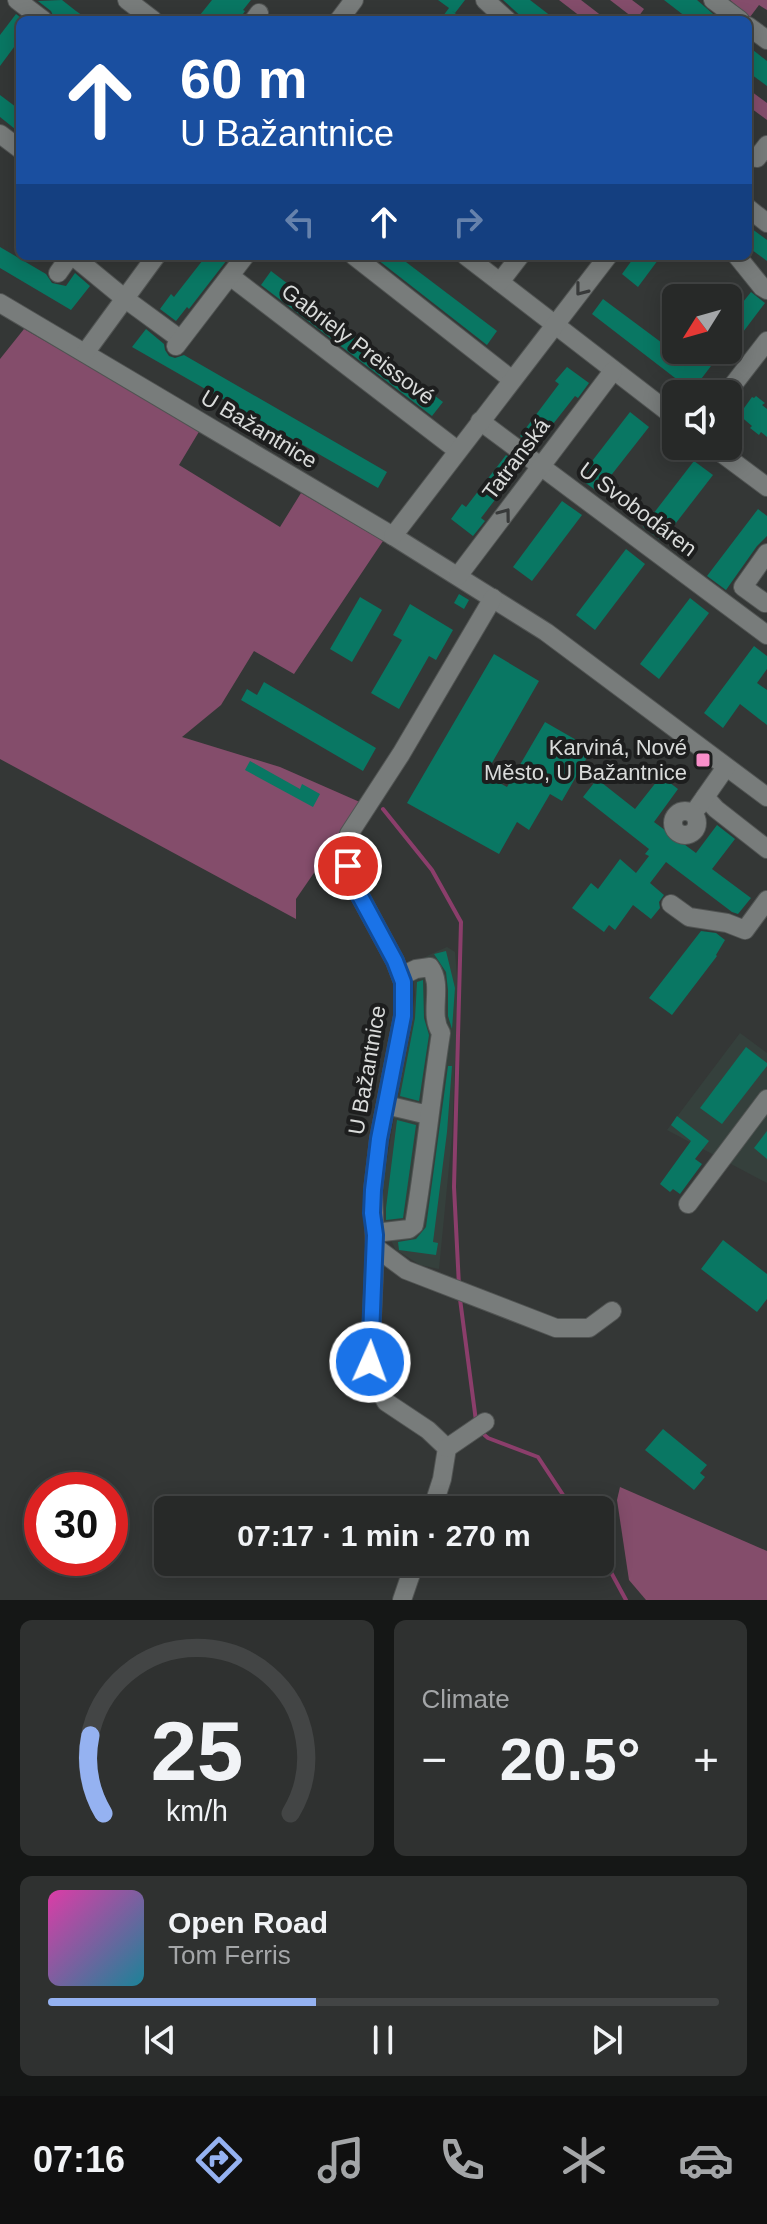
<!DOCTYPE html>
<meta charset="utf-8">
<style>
:root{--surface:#272928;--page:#2f3130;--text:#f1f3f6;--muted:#a4a6a8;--line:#434545;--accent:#95b2f1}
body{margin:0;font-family:Helvetica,sans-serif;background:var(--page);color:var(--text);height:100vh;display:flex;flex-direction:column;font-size:30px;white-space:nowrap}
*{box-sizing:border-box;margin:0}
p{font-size:26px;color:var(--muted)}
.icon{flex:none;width:44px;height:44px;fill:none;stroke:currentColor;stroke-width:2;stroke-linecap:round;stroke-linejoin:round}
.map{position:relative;height:1600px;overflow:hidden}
.drawer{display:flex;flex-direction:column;gap:20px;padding:20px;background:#151716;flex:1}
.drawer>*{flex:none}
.top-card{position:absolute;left:16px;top:16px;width:736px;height:244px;border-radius:12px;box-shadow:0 4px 20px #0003,0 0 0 2px var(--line);background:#1a4fa0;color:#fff;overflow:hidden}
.needle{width:52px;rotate:233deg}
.buttons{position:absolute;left:662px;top:284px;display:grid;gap:16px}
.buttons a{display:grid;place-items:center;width:80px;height:80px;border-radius:12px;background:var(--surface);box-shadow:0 4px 20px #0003,0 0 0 2px var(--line);font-size:40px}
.speed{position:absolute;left:24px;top:1472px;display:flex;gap:16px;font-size:40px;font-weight:700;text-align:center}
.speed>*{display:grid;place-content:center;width:104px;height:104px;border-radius:50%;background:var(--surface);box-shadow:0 4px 20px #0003,0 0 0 2px var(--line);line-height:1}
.speed .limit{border:12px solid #d22;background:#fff;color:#111}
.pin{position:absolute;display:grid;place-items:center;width:68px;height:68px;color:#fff;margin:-34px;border:4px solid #fff;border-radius:50%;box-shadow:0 2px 8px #0007}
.me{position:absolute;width:88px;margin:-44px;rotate:2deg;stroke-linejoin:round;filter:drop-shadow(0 0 6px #0008)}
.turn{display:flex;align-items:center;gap:28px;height:168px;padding:0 32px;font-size:36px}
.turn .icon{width:104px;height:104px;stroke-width:2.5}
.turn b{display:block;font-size:56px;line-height:68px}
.lanes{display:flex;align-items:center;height:76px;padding:0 32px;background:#0003;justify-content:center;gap:40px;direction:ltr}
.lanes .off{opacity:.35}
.big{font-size:60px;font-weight:600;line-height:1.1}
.drawer .widget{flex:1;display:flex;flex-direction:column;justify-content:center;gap:12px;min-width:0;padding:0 28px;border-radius:12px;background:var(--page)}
.drawer .dial{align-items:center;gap:0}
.dial svg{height:208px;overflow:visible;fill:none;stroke:var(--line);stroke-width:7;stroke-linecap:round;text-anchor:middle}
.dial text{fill:var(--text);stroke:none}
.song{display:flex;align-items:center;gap:24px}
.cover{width:96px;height:96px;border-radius:12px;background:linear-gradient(135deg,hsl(320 70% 55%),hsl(190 70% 35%))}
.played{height:8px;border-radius:4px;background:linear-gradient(90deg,var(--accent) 40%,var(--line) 40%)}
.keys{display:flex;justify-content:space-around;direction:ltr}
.heat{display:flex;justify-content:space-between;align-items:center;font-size:44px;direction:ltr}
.drawer .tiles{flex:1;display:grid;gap:20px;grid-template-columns:1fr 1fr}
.widget:last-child{grid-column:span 2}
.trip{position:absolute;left:154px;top:1496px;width:460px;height:80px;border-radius:12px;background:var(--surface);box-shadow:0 4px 20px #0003,0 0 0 2px var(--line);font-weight:600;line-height:80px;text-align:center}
.tab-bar{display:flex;height:128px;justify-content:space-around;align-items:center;background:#101010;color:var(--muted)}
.tab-bar .icon{width:56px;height:56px}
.tab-bar .selected{color:var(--accent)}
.tab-bar b{font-size:36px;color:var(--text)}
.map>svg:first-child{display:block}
.built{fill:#35403c}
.green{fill:#844d6b}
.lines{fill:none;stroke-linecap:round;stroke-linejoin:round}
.stream{stroke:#8b3e6b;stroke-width:4}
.building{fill:#097763}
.minor-casing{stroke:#515453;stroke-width:20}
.minor{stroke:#787c7b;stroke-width:18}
.oneway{stroke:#383a3a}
.route-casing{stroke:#114b97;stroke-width:20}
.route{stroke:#1a73e8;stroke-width:14}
.poi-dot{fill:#f98fca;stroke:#1d1e1e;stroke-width:3}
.labels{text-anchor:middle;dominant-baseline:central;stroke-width:8;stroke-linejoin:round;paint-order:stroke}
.street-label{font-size:22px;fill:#d9dbda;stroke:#1d1e1e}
.poi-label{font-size:22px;fill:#d9dbda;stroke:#1d1e1e;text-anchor:end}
</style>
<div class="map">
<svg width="767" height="1600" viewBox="0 0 767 1600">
<rect width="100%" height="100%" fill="#343736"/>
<g class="built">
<polygon points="447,947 455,952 458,988 452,1136 439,1269 420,1265 395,1249 384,1224 383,1183 415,995 412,965 429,955"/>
<polygon points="740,1033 767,1053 767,1183 667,1130"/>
</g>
<g class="green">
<polygon points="559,0 581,0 607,20 585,20"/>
<polygon points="610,0 632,0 644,9 636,20"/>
<polygon points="730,0 767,0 767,10 759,5 750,17"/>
<polygon points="748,89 767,103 767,120 748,106"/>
<polygon points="24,329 200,430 179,465 280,527 301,493 383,541 294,674 254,651 221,705 182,737 280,767 362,803 296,899 296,919 0,759 0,359"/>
<polygon points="620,1487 767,1551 767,1600 646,1600 629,1580 617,1500"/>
</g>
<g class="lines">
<g class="stream">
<polyline points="383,809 432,870 461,922 454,1187 459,1286"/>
<polyline points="460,1299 476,1421"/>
<polyline points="481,1432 488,1438 538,1457 573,1510"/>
<polyline points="600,1552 626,1600"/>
</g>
</g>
<g class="building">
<polygon points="62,0 76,11 89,20 55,20 51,11 38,1"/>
<polygon points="212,0 251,0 243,10 245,11 239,20 196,20"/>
<polygon points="438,0 465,0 455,13 452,11 464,20 440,20 449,8"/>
<polygon points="503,0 530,0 556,20 525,20"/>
<polygon points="664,0 697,0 720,20 690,20"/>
<polygon points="16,14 20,17 20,39 0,66 0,35"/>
<polygon points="748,46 767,61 767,86 748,72"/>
<polygon points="0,95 20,110 20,133 0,117"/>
<polygon points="748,226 767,240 767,261 748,247"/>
<polygon points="0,247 46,274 52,283 66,286 75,273 90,286 71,310 0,268"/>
<polygon points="206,256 230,256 189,309 187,307 176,321 160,309 171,294 174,297"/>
<polygon points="373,256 398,256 497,331 487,345"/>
<polygon points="635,256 661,256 638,287 622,274"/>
<polygon points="271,271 443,402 432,416 261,285"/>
<polygon points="751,292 765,303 728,352 728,321"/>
<polygon points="603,299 689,363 697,354 711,366 692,391 592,314"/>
<polygon points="146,329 164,344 165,350 169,356 175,358 184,355 387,472 378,488 132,347"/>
<polygon points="567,367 589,383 578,398 575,396 535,447 520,436 559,384 555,381"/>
<polygon points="756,396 765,403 762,405 767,409 767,437 761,432 759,435 750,428 752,426 739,415 752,397 754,398"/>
<polygon points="630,412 649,427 598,492 579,478"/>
<polygon points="506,455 521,466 481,518 485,521 473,536 451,519 462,504 466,507"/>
<polygon points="694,461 713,475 662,541 643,527"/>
<polygon points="562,501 582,515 532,581 513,567"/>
<polygon points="758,509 767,516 767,536 757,546 726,590 707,576"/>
<polygon points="626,549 645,564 595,630 576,615"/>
<polygon points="459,594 469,600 464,609 454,603"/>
<polygon points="360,597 382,610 352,662 330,649"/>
<polygon points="690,598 709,613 659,679 640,664"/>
<polygon points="410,604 453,630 436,660 429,656 399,709 371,693 402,640 393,635"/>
<polygon points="754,646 767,656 767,669 757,683 767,690 767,725 740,704 723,728 704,713"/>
<polygon points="494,654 539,681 485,775 507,787 545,722 592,749 562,801 550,794 529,830 517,822 499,854 407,803"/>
<polygon points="264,682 376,748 363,771 241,700 247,689 257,695"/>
<polygon points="250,761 300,789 302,784 320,794 313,807 245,770"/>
<polygon points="661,776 678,789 654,822 696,853 717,825 735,839 712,869 751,898 738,914 732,912 666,862 650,883 664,895 659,902 660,908 651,919 633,905 615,930 609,925 604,932 572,908 591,883 598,889 620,859 636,873 649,856 645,854 649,849 583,797 597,779 635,809"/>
<polygon points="701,931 716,933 725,940 716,955 717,956 672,1015 649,998"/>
<polygon points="446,951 455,988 452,1029 448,1016 448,990 446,972 434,954"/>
<polygon points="423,980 424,1018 429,1035 419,1101 400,1096 415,1018 417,982"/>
<polygon points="746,1047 767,1063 767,1066 722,1124 700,1108"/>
<polygon points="448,1066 452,1066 447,1132 433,1242 438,1243 436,1255 399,1250 398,1242 416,1239 426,1227"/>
<polygon points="677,1116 709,1141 695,1159 702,1164 680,1194 673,1189 670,1192 660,1184 691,1141 671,1125"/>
<polygon points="397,1120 416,1125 403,1218 386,1220 386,1208"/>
<polygon points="767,1131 767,1159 754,1148"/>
<polygon points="723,1240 767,1274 767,1299 757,1312 701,1269"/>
<polygon points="663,1429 707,1465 700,1473 705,1477 694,1490 645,1450"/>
</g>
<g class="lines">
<g class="minor-casing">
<g id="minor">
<polyline points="17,0 43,20"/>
<polyline points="127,0 153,20"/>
<polyline points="485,0 507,20"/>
<polyline points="713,0 740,20"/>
<polyline points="254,20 259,13"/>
<polyline points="339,20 354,0"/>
<polyline points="748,26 767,40"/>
<polyline points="0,134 20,149"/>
<polyline points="757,158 767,145"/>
<polyline points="748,208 767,223"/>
<polyline points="73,256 124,298 180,339"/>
<polyline points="354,256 511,379"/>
<polyline points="466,256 676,418"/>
<polyline points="737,256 762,287 767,290"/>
<polyline points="58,273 70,256"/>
<polyline points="230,276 457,450"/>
<polyline points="500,282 520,256"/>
<polyline points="0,303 393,536 546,632 767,797"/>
<polyline points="176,346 245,256"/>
<polyline points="85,353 156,256"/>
<polyline points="726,394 767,341"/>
<polyline points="480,421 767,635"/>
<polyline points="712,446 767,487"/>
<polyline points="393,536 608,256"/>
<polyline points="458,576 613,371"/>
<polyline points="493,598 401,754 349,834 346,847 348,866 353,883 395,961 403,982 403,1016 379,1139 373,1190 375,1247 406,1270 556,1328 589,1328 612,1311"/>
<polyline points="765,603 743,587 767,553"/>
<polyline points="705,797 716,809 767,849"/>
<polyline points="698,807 726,767"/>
<circle cx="685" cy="823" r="12"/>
<polyline points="671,904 689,917 727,923 745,930 767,900"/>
<polyline points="386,1105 424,1114 429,1109"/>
<polyline points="688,1204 767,1099"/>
<path d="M375 1233 409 1229 414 1225C425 1161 431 1097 441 1033 428 1013 444 986 430 967L416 969 401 976"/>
<polyline points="375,1247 370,1362 376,1384 386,1402 428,1430 447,1448 442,1479 432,1510"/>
<polyline points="447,1448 485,1422"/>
<polyline points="402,1600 415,1562"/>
</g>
</g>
<use href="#minor" class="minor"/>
</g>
<defs><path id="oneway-chevron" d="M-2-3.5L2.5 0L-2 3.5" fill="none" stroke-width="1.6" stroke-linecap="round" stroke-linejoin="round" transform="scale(2)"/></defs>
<g class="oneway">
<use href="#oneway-chevron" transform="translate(581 290) rotate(128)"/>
<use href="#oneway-chevron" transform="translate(505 514) rotate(-53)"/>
</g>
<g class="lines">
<g class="route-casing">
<polyline id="route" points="348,866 353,883 395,961 403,982 403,1016 379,1139 373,1190 372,1213 375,1235 370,1362"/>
</g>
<use href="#route" class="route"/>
</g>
<rect class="poi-dot" x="695" y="752" width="16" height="16" rx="4"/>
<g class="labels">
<g class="street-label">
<text transform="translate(358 344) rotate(37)">Gabriely Preissové</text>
<text transform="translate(259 429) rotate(31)">U Bažantnice</text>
<text transform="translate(516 459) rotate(-53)">Tatranská</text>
<text transform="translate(638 509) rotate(37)">U Svobodáren</text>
<text transform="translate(367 1070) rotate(-80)">U Bažantnice</text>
</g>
<g class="poi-label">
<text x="687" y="747">Karviná, Nové<tspan x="687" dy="25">Město, U Bažantnice</tspan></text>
</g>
</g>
</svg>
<div class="buttons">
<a><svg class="needle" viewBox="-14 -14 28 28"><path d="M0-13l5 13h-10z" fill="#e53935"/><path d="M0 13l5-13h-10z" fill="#a4a6a8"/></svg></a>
<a><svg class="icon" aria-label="sound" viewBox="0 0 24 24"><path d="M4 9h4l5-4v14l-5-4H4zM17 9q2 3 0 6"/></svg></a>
</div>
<div class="speed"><div class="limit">30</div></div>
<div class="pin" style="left:348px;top:866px;background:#d93025"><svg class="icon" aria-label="arrive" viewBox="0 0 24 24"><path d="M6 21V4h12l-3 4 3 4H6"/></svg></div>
<svg class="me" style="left:370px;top:1362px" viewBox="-20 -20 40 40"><circle r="17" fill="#1a73e8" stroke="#fff" stroke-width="3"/><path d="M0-11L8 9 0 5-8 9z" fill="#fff"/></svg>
<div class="trip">07:17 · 1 min · 270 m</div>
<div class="top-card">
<div class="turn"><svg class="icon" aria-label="ahead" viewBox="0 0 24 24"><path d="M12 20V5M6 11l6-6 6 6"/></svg><div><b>60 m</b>U Bažantnice</div></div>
<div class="lanes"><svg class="icon off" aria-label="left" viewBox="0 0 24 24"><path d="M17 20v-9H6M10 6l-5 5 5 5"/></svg><svg class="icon" aria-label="ahead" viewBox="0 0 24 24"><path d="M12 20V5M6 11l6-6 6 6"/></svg><svg class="icon off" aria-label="right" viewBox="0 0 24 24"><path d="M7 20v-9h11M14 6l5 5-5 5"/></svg></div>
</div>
</div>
<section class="drawer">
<div class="tiles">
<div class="widget dial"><svg viewBox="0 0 100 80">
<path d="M14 69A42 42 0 1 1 86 69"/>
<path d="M14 69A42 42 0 0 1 9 39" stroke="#95b2f1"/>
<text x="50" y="56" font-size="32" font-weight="700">25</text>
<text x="50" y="72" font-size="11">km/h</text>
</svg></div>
<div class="widget"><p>Climate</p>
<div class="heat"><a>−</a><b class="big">20.5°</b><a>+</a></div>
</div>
<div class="widget">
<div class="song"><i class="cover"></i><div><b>Open Road</b><p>Tom Ferris</p></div></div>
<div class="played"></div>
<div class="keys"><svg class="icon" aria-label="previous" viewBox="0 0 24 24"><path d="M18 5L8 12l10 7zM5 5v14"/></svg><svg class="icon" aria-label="pause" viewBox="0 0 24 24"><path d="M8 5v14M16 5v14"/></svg><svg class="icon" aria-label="next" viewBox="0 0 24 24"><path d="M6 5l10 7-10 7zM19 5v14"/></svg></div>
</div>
</div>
</section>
<nav class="tab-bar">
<b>07:16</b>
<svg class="icon selected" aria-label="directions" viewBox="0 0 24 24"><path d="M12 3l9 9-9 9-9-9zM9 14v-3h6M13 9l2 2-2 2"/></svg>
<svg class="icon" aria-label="music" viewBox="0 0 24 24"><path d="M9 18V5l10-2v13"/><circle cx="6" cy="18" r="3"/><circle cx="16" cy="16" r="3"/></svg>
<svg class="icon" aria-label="phone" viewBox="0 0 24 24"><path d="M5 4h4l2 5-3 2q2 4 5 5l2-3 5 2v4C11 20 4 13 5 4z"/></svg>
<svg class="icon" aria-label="climate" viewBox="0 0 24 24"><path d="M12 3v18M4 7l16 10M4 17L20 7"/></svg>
<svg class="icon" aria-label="car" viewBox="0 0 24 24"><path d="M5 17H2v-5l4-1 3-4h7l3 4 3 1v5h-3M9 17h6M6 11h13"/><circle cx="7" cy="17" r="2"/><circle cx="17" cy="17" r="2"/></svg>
</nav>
